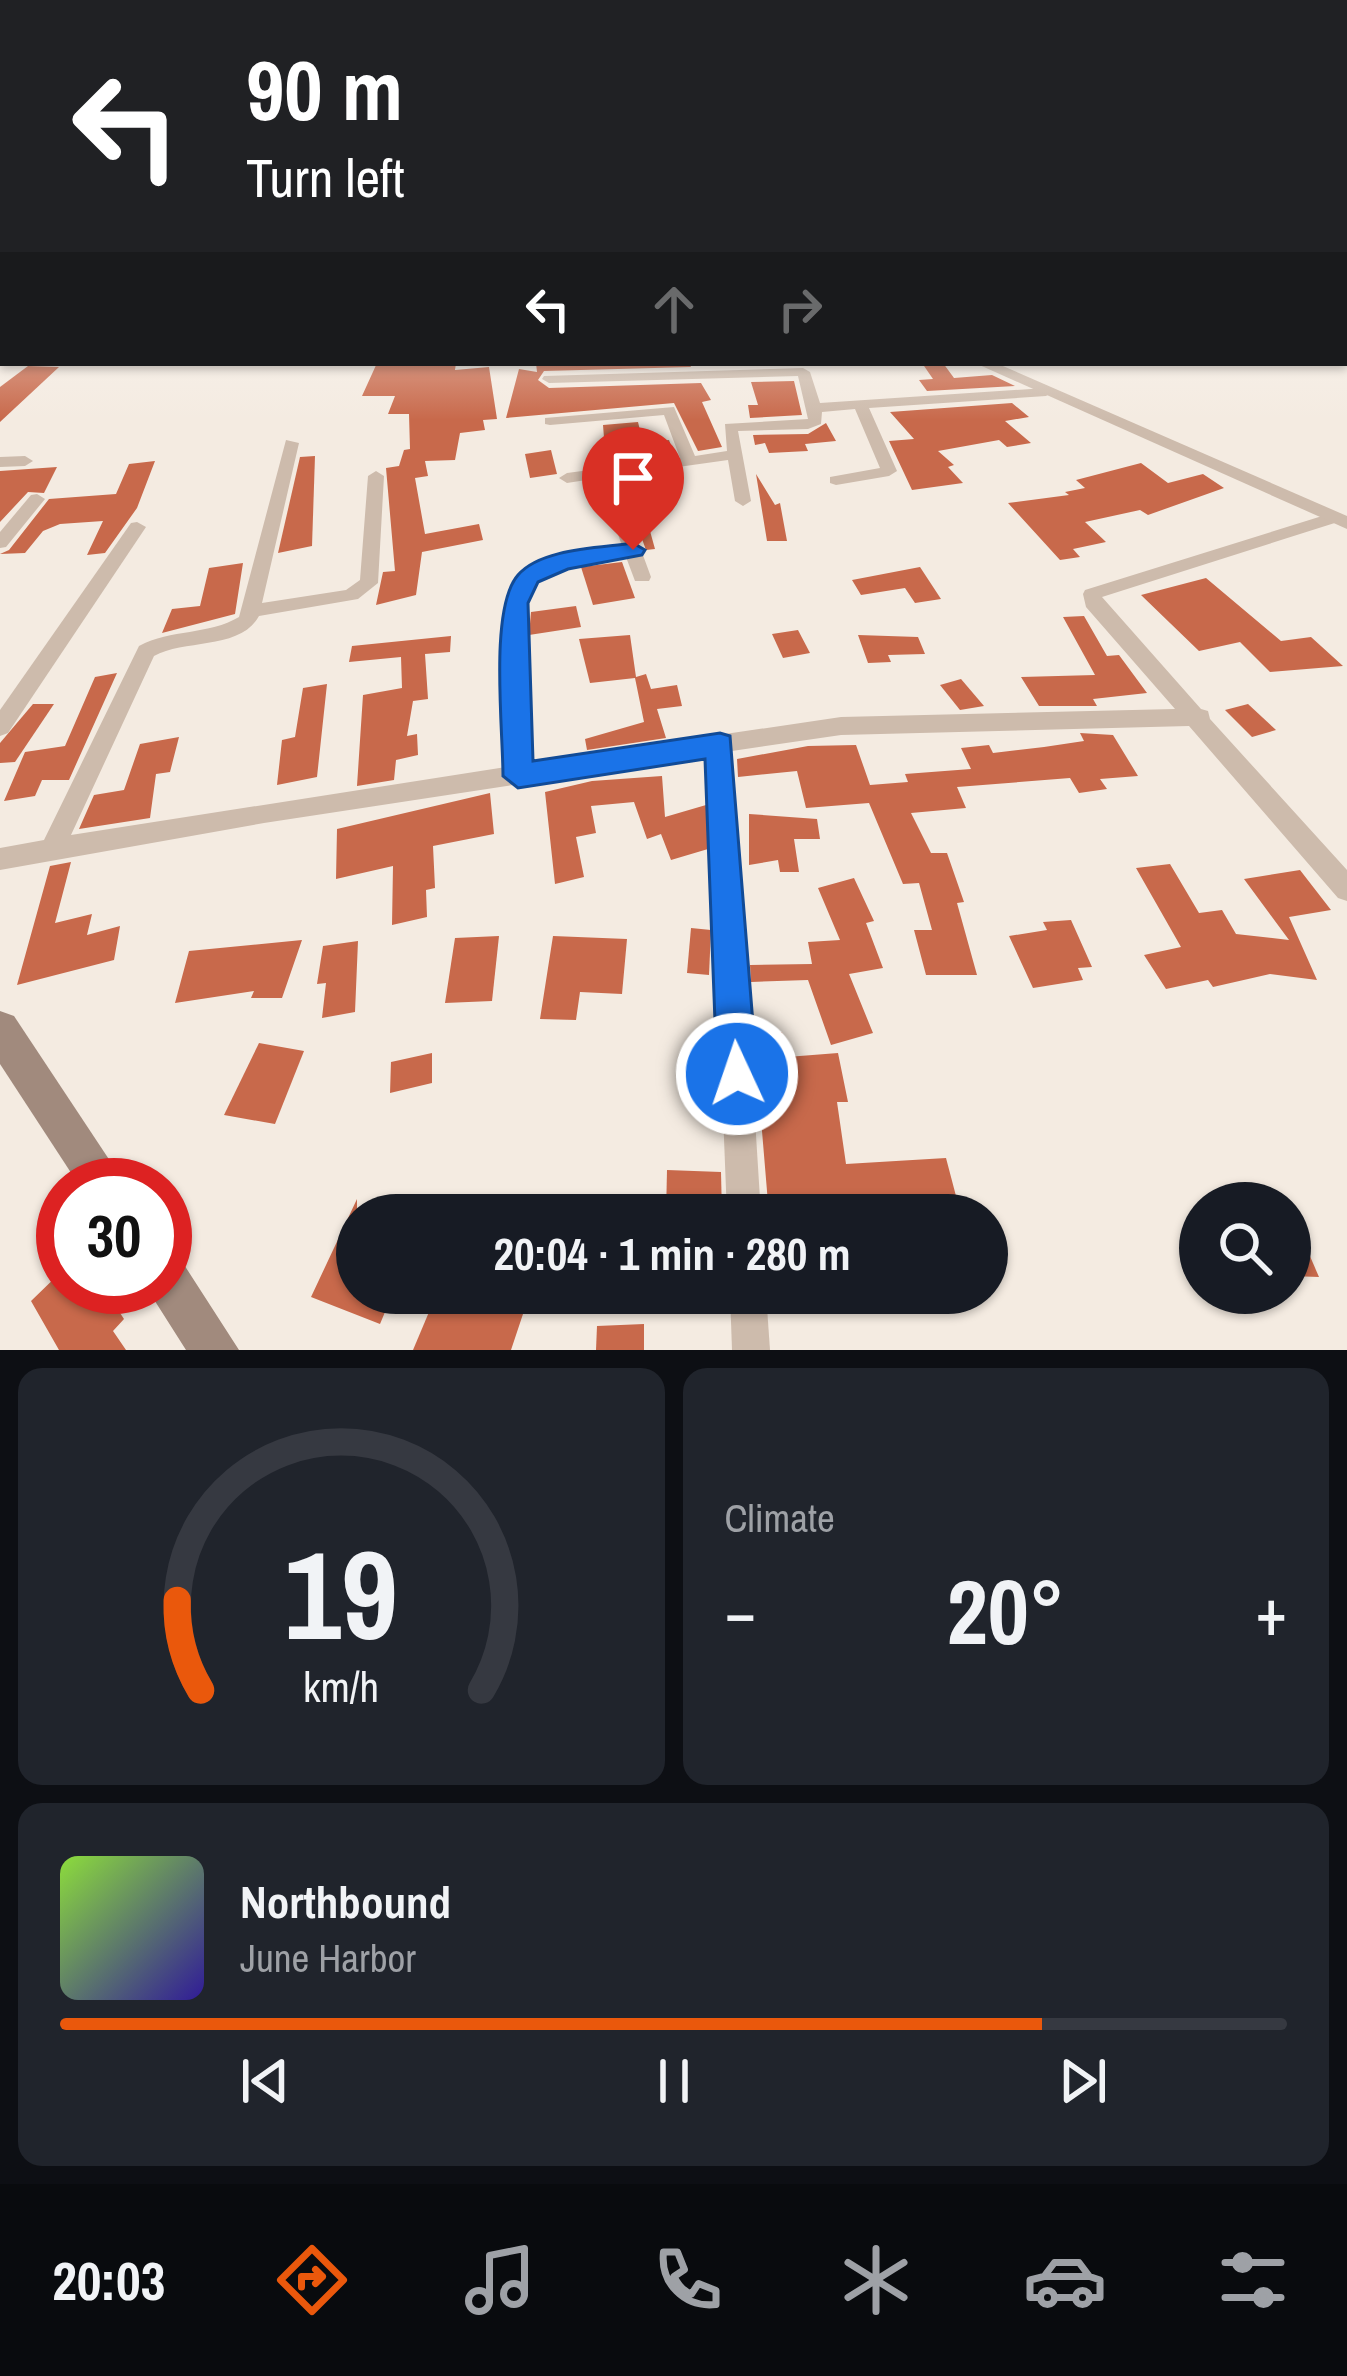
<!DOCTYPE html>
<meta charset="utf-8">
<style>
:root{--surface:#171b24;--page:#20242c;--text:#f1f3f6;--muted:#9ea1a6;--line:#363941;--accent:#ea580c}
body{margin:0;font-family:"Archivo Narrow",sans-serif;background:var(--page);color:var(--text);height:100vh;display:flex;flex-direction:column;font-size:45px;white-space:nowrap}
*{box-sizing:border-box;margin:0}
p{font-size:39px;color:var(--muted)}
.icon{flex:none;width:66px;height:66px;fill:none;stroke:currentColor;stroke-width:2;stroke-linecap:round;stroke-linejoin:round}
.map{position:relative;height:1350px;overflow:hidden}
.drawer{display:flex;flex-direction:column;gap:18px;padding:18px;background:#0d0f14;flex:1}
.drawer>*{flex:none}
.banner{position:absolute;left:0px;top:0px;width:1347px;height:366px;box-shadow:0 3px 9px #0004;background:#202124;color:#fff;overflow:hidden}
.buttons{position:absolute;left:1179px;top:1182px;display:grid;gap:24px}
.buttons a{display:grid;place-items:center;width:132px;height:132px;border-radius:50%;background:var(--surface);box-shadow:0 3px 9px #0004;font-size:60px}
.speed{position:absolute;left:36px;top:1158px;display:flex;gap:24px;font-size:60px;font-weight:700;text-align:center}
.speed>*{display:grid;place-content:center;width:156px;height:156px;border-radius:50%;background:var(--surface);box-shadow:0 3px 9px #0004;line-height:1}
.speed .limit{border:18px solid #d22;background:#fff;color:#111}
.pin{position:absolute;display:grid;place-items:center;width:102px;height:102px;color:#fff;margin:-123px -51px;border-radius:50% 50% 50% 0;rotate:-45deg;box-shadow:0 0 12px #0007}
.pin .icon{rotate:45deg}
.me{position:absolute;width:132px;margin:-66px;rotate:357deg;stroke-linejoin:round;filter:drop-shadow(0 0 9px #0008)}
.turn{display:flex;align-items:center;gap:42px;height:252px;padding:0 48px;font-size:54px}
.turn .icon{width:156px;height:156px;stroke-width:2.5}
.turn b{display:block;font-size:84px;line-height:102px}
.lanes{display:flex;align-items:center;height:114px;padding:0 48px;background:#0003;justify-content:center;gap:60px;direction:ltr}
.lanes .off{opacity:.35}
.big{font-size:90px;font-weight:800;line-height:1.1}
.drawer .card{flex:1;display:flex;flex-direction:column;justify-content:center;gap:18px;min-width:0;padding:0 42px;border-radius:24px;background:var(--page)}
.drawer .dial{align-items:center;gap:0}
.dial svg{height:312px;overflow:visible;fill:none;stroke:var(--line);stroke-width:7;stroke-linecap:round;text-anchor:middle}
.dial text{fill:var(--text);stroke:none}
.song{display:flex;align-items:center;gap:36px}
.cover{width:144px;height:144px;border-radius:18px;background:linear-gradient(135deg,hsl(90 70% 55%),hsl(250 70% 35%))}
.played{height:12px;border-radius:6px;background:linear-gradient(90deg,var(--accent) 80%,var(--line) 80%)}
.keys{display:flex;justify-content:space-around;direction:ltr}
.heat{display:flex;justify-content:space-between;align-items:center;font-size:66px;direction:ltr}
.drawer .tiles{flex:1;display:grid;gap:18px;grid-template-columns:1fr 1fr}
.card:last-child{grid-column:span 2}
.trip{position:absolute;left:336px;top:1194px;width:672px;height:120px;border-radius:60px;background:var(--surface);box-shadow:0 3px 9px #0004;font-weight:800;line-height:120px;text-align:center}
.tabs{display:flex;height:192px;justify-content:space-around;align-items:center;background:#090b0e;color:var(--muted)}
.tabs .icon{width:84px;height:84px}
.tabs .on{color:var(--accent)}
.tabs b{font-size:54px;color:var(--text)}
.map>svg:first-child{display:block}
.building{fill:#c8694b}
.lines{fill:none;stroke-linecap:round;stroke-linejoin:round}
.minor{fill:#cdbbac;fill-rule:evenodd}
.tertiary{fill:#cdbbac;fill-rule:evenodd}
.secondary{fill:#a18a7d;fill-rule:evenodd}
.route{fill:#1a73e8;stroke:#114b97;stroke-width:3}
</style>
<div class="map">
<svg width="1347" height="1350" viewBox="0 0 1347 1350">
<rect width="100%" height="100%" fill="#f4ebe1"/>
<g class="building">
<polygon points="377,363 456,363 455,370 489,367 497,419 483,420 485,430 460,433 455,460 425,461 428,476 415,478 425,534 479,524 483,540 422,552 416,595 376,605 383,572 395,571 386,468 399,466 404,450 410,449 409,414 388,414 395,396 362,396"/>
<polygon points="536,363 689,363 691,367 544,371 538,380 549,388 701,383 711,400 702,402 722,447 698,451 674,403 506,418 519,369 537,372"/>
<polygon points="922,363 943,363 954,378 992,375 1015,386 927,391 919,380 933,379"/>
<polygon points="28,366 59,367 0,422 0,387"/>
<polygon points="794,381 802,415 750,418 748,405 758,405 751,382"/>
<polygon points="1012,403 1029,417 1005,421 1031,443 1007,447 999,440 938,451 954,465 948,467 963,483 912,490 889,441 914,439 890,412"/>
<polygon points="638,422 643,443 669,440 674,454 606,463 603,425"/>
<polygon points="826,423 836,441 805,444 808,451 769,453 765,443 755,445 753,435 808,434"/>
<polygon points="551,450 557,474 530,478 525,454"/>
<polygon points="315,456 312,546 278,553 300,457"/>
<polygon points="155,461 137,508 105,553 87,555 103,521 60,524 43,531 25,553 0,554 9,550 49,499 116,494 129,464"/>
<polygon points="1141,463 1168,483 1203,474 1224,488 1148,515 1140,510 1085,522 1106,542 1073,549 1080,557 1060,560 1008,503 1069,495 1065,492 1085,488 1076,480"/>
<polygon points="57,467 44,493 28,492 0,522 0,471"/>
<polygon points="756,474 775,505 780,503 787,541 767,541"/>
<polygon points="659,492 666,510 645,513 655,549 646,550 626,495"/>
<polygon points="622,562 635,598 593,605 581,567"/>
<polygon points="243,563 235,614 162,633 172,609 200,606 209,568"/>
<polygon points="920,567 941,599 915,603 905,588 861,595 852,580"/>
<polygon points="1206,578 1281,641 1311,637 1343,666 1270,672 1240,642 1199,651 1141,595"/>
<polygon points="576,606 581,627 529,635 531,612"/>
<polygon points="1084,616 1107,656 1119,655 1147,693 1093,699 1097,706 1039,706 1021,677 1095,675 1063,617"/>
<polygon points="798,630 810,653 783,658 772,634"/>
<polygon points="630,635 636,677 646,674 651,689 677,685 682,706 657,709 666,738 587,750 585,739 644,722 635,678 590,683 579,639"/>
<polygon points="858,635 918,637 925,654 888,655 891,662 868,663"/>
<polygon points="451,636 450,652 425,654 428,699 413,701 407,736 417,734 418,755 396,760 394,780 357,786 363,695 402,688 401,657 349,662 352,646"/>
<polygon points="117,673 69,780 42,780 35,796 4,801 25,752 65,746 95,677"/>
<polygon points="961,679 984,706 960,710 940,685"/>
<polygon points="327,684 317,777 277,785 282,740 295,737 303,688"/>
<polygon points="33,704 54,704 15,762 0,763 0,743"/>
<polygon points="1248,704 1276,730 1252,737 1225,710"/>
<polygon points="1080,733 1113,735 1138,776 1100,779 1107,789 1079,793 1070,778 957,787 966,808 911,813 931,853 947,853 964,902 957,903 977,975 926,975 914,930 932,930 919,883 903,884 869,803 806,808 797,771 738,777 737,759 808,746 856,745 870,785 908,782 905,774 971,769 961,748 989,745 993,753 1044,747 1084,741"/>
<polygon points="179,737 170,772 156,774 150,818 79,829 94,795 124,790 140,744"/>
<polygon points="662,776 665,817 706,805 708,849 671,860 661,834 647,839 634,802 591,806 596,833 576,837 584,877 555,884 545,792 592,781"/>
<polygon points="490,793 494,834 433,846 435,888 426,890 427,917 392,925 393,866 336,879 337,829"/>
<polygon points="749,814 817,819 820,839 794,839 799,872 780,872 778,860 749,865"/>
<polygon points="71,862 55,923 92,914 87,935 120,926 114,960 17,985 50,866"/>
<polygon points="1170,864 1199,913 1222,910 1236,934 1289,940 1244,879 1300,870 1331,910 1289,917 1317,980 1270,974 1213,987 1208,980 1166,989 1144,955 1181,947 1136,868"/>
<polygon points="854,878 874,921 866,923 883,968 849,974 873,1033 831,1045 808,980 751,982 750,965 812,964 808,942 840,940 818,888"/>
<polygon points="1071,920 1092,967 1078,968 1083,980 1033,988 1009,936 1047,930 1043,922"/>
<polygon points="691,928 711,930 709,975 687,973"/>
<polygon points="499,936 492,1001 445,1003 455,938"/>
<polygon points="553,936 627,939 622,994 580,992 576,1020 540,1019"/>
<polygon points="302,940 282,998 251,998 254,991 175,1003 189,951"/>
<polygon points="358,941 355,1012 322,1018 326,983 317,984 323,946"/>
<polygon points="782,1032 787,1057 838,1053 848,1102 837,1102 846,1164 946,1158 961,1215 769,1215 754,1035"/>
<polygon points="259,1043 304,1051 275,1124 224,1115"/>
<polygon points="432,1053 432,1083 390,1093 391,1062"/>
<polygon points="667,1170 721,1172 722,1215 666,1215"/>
<polygon points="357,1199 357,1293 393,1293 380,1324 311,1297"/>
<polygon points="1290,1210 1319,1277 1290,1276"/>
<polygon points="63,1270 63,1287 103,1287 124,1319 113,1331 126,1350 59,1350 31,1301"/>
<polygon points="437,1293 530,1293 511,1350 413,1350"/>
<polygon points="644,1324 644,1350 596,1350 597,1326"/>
</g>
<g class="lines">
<g class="minor">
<polygon points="3,242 3,249 0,250 0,243"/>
<rect x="1344" y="252" width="3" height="6"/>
<rect x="1344" y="280" width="3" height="8"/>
<rect x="1344" y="301" width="3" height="6"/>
<rect x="0" y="304" width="3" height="8"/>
<polygon points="1344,328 1347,329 1347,338 1344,337"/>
<path d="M803 368 810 372 820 403 1046 388 1053 392 1046 396 869 408 897 471 889 476 836 485 830 483V477L880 468 855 409 822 412 821 424 808 429 738 431 751 501 743 506 735 501 728 460 614 476 651 577 649 581H635L626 557C600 561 565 561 543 577 511 600 527 726 529 763L841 717 1175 709 1086 607 1083 594 1085 590 1335 512 1344 517 1341 521 1102 597 1201 709 1208 711 1210 719 1347 870V901L1338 898 1189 726 841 735 732 751 761 1215H727L709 755 264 823 0 870V848L44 840 139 646C171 629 209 635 239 617L286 440 299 443 262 603 346 590 360 580 368 476 376 471 384 476 378 583 358 599 259 616C241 650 185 639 154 656L71 835 506 767C505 722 489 594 531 568 557 552 593 551 622 546L599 478 567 483 559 478 567 473 680 458 664 415 550 425 545 424V418L674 407 695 456 727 451 725 424 808 419 798 376 549 383 542 379 544 376Z"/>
<polygon points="0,457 25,456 33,461 25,466 0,467"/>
<polygon points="37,494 45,499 6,547 0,548 0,532 31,495"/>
<polygon points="137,522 146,527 8,733 0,736 0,710 131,523"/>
<polygon points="730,1293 766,1293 770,1350 732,1350"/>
</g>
<polygon class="tertiary" points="975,363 996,363 1347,516 1347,529"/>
<g class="secondary">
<polygon points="0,1011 14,1016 126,1185 79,1185 0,1064"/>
<polygon points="165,1253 181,1260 239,1350 186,1350 146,1287 165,1287"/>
</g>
</g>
<linearGradient id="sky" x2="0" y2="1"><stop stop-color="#7eb2d2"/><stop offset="0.55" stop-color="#faf6f2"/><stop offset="1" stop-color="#faf6f2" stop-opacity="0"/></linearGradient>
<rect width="1347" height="420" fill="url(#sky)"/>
<path class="route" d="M633 543 645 550 642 555 568 569 538 582 528 603 533 761 720 733 730 736 757 1074 751 1088 737 1094 723 1088 717 1074 705 759 518 788 503 776C503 729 489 608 518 575 541 548 601 548 633 543Z"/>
</svg>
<div class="buttons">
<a><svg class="icon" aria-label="search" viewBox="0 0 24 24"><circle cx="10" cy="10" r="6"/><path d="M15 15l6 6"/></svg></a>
</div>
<div class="speed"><div class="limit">30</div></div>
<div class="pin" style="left:633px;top:550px;background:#d93025"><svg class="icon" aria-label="arrive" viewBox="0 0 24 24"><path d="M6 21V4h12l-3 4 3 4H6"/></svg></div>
<svg class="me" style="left:737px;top:1074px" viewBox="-20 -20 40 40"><circle r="17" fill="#1a73e8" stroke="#fff" stroke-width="3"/><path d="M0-11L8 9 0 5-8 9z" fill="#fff"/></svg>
<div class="trip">20:04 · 1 min · 280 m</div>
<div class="banner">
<div class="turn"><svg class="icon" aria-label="left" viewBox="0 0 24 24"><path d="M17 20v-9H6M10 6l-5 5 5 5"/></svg><div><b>90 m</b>Turn left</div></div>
<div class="lanes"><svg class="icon" aria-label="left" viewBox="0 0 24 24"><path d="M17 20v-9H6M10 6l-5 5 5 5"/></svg><svg class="icon off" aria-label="ahead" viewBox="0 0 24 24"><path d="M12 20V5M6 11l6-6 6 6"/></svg><svg class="icon off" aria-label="right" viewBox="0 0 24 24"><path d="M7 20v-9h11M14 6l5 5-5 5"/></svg></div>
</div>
</div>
<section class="drawer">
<div class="tiles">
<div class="card dial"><svg viewBox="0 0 100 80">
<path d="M14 69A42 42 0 1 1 86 69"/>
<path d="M14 69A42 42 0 0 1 8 46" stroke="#ea580c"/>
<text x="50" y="56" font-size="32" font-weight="700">19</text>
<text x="50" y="72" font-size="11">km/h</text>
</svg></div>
<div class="card"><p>Climate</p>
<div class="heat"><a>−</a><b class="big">20°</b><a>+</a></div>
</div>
<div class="card">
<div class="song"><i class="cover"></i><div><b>Northbound</b><p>June Harbor</p></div></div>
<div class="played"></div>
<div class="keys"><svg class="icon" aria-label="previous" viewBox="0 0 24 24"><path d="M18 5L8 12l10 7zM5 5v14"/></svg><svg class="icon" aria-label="pause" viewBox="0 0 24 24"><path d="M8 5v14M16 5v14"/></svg><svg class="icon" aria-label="next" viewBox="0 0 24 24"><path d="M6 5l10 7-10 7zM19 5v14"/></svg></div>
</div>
</div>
</section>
<nav class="tabs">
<b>20:03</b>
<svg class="icon on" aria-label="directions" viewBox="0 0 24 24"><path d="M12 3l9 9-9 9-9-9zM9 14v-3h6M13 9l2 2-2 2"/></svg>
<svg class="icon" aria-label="music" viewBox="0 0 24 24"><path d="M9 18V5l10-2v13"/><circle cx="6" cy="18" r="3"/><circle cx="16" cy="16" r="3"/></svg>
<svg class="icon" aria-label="phone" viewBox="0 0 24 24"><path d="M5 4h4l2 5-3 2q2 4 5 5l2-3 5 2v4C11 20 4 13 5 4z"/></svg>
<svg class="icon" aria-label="climate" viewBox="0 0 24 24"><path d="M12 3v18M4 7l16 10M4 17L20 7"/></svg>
<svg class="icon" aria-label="car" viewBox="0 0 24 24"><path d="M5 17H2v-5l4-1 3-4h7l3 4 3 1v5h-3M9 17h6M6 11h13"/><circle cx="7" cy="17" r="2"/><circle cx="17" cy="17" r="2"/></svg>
<svg class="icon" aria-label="filters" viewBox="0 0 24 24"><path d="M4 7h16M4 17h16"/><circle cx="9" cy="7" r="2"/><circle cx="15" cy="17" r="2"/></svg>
</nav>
